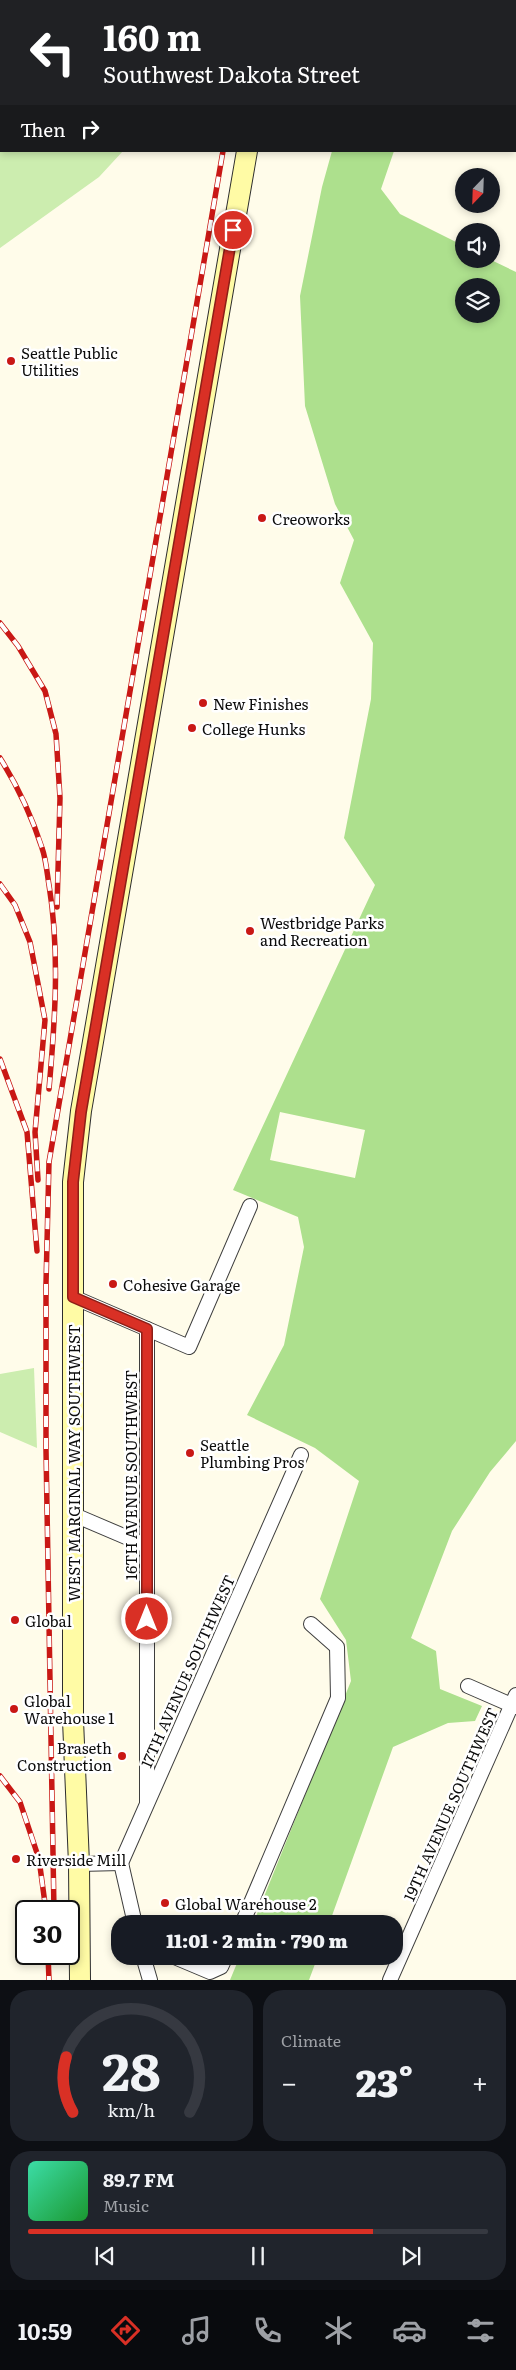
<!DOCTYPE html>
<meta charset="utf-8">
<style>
:root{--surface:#171b24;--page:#20242c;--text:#f1f3f6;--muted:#9ea1a6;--line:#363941;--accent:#d93025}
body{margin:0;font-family:Literata,serif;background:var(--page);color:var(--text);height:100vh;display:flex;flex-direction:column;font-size:19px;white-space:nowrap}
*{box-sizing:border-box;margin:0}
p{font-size:16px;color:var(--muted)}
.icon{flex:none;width:28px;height:28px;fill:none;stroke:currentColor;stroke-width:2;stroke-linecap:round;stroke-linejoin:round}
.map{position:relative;height:1980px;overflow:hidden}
.details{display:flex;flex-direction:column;gap:10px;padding:10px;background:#0d0f14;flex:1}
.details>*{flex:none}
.top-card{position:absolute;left:0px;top:0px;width:516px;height:152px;box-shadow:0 2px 8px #0003;background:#202124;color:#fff;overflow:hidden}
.needle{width:32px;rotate:203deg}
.tools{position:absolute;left:455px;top:168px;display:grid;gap:10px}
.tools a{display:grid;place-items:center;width:45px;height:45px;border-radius:50%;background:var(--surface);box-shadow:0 2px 8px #0003;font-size:25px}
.speed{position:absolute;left:15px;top:1900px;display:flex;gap:10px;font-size:25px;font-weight:700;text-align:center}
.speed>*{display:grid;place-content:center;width:65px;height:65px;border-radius:50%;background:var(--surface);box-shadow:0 2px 8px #0003;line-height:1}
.speed .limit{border:2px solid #111;border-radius:8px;background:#fff;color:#111}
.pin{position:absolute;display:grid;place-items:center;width:42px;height:42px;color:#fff;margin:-21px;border:2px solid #fff;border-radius:50%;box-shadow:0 1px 5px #0007}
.me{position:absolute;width:55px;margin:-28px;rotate:0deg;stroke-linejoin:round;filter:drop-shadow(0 0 4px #0008)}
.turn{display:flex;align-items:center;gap:18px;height:105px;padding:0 20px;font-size:22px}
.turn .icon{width:65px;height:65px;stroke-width:2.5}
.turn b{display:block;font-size:35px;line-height:42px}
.then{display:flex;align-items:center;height:48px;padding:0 20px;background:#0003;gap:10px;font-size:19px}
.big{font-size:38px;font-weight:800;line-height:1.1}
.details .card{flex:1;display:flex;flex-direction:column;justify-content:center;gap:8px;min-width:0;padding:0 18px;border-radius:20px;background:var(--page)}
.details .dial{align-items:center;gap:0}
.dial svg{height:130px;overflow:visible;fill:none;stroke:var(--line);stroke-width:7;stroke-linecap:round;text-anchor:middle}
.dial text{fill:var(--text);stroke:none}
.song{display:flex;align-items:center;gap:15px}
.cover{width:60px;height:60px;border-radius:8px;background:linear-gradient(135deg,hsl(160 70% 55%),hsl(130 70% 35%))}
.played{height:5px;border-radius:2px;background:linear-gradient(90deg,var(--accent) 75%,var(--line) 75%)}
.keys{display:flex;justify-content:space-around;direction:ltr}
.heat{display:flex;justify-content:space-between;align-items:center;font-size:28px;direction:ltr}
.details .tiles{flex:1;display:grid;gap:10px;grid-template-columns:1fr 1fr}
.card:last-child{grid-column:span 2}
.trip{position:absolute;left:111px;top:1915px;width:292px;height:50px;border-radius:20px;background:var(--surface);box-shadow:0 2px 8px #0003;font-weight:800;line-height:50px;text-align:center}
.menu{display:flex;height:80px;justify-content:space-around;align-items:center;background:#090b0e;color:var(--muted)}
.menu .icon{width:35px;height:35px}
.menu .active{color:var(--accent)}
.menu b{font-size:22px;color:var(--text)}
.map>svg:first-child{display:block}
.green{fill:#ccedaf}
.forest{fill:#ade08d;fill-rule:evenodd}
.water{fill:#a8d8fd;stroke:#2788db}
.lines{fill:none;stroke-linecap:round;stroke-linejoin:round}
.street-casing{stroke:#3e3e3e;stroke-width:16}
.secondary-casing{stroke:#2d2d2d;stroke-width:22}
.street{stroke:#fff;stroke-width:14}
.secondary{stroke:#fffba5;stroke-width:20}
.rail-casing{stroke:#c91815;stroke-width:5.5}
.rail{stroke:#fff;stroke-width:4;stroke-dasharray:11;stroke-linecap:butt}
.route-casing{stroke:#8d1f18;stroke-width:12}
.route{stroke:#d93025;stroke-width:9}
.poi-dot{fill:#c91815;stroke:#fff;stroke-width:2}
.labels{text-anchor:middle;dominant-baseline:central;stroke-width:5;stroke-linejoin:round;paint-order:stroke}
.poi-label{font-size:15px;fill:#0b0b0b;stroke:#fff;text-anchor:start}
.street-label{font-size:15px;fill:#0b0b0b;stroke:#fff}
</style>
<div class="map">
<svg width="516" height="1980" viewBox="0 0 516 1980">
<rect width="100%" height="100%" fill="#fffcea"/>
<g class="green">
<polygon points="46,0 258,0 47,1"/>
<polygon points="0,79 1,151 123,151 99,177 0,248"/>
<polygon points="34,1368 37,1448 0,1432 0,1374"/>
</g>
<g class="forest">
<polygon points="375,0 516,0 516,87 515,1"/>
<path d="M332 151H394L381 189 400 214 464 246V259H489L516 272V1441L490 1472 452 1531 411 1638 436 1651 440 1689 482 1706 475 1721 448 1723 393 1747 329 1924H253L351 1681 346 1640 320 1599 359 1481 315 1448 247 1415 284 1345 304 1247 298 1217 233 1190 375 885 344 838 371 699 373 643 340 583 354 540 335 504 305 406 300 296 322 187ZM464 286H491V314H464ZM280 1112 365 1130 355 1178 270 1160Z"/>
<polygon points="240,1956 318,1956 309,1980 230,1980"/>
</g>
<polygon class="water" points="0,0 46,0 47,1 1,1 0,35"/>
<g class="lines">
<g class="street-casing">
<g id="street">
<polyline points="73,1297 189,1347 250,1206"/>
<polyline points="147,1329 147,1802"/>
<polyline points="72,1514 147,1546"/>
<polyline points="468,1686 516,1707"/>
<polyline points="121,1863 301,1455"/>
<polyline points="121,1863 135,1924"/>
<polyline points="79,1864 121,1863"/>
<polyline points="242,1924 338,1698 337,1647 311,1624"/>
<polyline points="143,1956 150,1980"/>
<polyline points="172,1956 210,1972 221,1967 226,1956"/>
<polyline points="390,1980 516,1695"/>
</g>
</g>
<g class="secondary-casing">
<g id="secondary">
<polyline points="293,1 293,0"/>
<polyline points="80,1980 79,1864 73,1720 73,1182 81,1111 247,151"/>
</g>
</g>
<use href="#street" class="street"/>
<use href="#secondary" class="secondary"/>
<g class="rail-casing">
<g id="rail">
<polyline points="267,1 268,0"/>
<polyline points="0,623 18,646 45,691 56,734 60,798 57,907"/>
<path d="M0 758C17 785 32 817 42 848 46 859 47 873 49 885 60 953 55 1021 49 1089"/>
<polyline points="0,884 15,905 30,942 45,1020 35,1132 38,1180"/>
<polyline points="0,1059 27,1132 37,1251"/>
<polyline points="0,1776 20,1802 39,1859 46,1911"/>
<polyline points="54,1911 46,1450 46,1284 49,1162 223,151"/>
<polyline points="48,1954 49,1980"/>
</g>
</g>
<use href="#rail" class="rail"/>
</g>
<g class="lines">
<g class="route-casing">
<polyline id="route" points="147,1619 147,1329 73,1297 73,1182 81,1112 233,230"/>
</g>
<use href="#route" class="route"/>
</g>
<g class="poi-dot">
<circle cx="11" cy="361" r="5"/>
<circle cx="262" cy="518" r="5"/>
<circle cx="203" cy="703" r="5"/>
<circle cx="192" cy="728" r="5"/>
<circle cx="250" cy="931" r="5"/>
<circle cx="113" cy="1284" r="5"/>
<circle cx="190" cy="1453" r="5"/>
<circle cx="15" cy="1620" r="5"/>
<circle cx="14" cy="1709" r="5"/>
<circle cx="122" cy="1756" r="5"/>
<circle cx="16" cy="1859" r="5"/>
<circle cx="165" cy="1903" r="5"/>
</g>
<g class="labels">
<g class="poi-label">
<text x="21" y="352">Seattle Public<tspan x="21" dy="17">Utilities</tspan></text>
<text x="272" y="518">Creoworks</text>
<text x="213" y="703">New Finishes</text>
<text x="202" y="728">College Hunks</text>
<text x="260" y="922">Westbridge Parks<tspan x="260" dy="17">and Recreation</tspan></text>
<text x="123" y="1284">Cohesive Garage</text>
<text x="200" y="1444">Seattle<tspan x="200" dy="17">Plumbing Pros</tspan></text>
<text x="25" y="1620">Global</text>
<text x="24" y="1700">Global<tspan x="24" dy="17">Warehouse 1</tspan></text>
<text x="112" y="1747" text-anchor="end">Braseth<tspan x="112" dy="17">Construction</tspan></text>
<text x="26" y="1859">Riverside Mill</text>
<text x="175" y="1903">Global Warehouse 2</text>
</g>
<g class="street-label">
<text transform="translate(73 1463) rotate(-90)">WEST MARGINAL WAY SOUTHWEST</text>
<text transform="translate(130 1475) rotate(-90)">16TH AVENUE SOUTHWEST</text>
<text transform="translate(187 1671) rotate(-66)">17TH AVENUE SOUTHWEST</text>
<text transform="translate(450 1804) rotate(-66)">19TH AVENUE SOUTHWEST</text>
</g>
</g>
</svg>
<div class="tools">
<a><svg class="needle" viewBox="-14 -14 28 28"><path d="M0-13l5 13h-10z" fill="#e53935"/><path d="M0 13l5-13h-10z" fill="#9ea1a6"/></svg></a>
<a><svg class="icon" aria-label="sound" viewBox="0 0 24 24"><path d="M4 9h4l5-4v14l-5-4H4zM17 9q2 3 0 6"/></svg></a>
<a><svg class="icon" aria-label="layers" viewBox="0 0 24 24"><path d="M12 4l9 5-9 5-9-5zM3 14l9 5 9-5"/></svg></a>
</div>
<div class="speed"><div class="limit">30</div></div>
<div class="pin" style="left:233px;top:230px;background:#d93025"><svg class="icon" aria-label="arrive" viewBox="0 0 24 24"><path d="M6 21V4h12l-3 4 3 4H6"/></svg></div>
<svg class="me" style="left:147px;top:1619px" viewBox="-20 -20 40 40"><circle r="17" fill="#d93025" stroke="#fff" stroke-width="3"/><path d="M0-11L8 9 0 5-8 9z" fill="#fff"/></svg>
<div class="trip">11:01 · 2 min · 790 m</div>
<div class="top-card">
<div class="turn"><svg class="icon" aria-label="left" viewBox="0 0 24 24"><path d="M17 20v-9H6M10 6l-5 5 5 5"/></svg><div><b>160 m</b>Southwest Dakota Street</div></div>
<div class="then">Then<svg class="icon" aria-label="right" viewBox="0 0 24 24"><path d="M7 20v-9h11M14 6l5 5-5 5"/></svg></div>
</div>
</div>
<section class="details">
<div class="tiles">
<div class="card dial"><svg viewBox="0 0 100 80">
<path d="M14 69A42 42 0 1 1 86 69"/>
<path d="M14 69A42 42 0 0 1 10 35" stroke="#d93025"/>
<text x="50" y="56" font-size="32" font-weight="700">28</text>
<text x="50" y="72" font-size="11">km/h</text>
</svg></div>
<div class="card"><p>Climate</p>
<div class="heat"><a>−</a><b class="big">23°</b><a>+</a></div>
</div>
<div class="card">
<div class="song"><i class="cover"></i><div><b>89.7 FM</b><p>Music</p></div></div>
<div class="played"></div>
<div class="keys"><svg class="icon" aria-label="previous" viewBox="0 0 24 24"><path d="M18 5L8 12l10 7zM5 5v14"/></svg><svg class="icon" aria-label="pause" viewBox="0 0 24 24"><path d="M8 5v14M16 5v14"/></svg><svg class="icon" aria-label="next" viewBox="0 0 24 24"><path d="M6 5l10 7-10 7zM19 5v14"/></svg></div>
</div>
</div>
</section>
<nav class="menu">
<b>10:59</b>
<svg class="icon active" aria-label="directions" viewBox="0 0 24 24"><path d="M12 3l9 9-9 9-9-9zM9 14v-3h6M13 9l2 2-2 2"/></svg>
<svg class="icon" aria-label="music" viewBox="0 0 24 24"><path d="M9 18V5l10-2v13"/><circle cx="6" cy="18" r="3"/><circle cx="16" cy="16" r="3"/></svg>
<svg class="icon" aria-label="phone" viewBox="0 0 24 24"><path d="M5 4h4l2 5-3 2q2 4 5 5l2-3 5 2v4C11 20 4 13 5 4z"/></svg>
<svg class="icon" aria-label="climate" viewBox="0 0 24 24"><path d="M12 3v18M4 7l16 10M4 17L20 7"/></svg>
<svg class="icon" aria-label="car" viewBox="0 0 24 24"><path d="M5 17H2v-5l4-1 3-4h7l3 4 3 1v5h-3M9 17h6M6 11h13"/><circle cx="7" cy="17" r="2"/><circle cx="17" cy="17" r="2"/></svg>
<svg class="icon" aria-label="filters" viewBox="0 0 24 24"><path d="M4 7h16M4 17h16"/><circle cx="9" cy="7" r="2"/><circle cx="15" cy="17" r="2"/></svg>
</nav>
